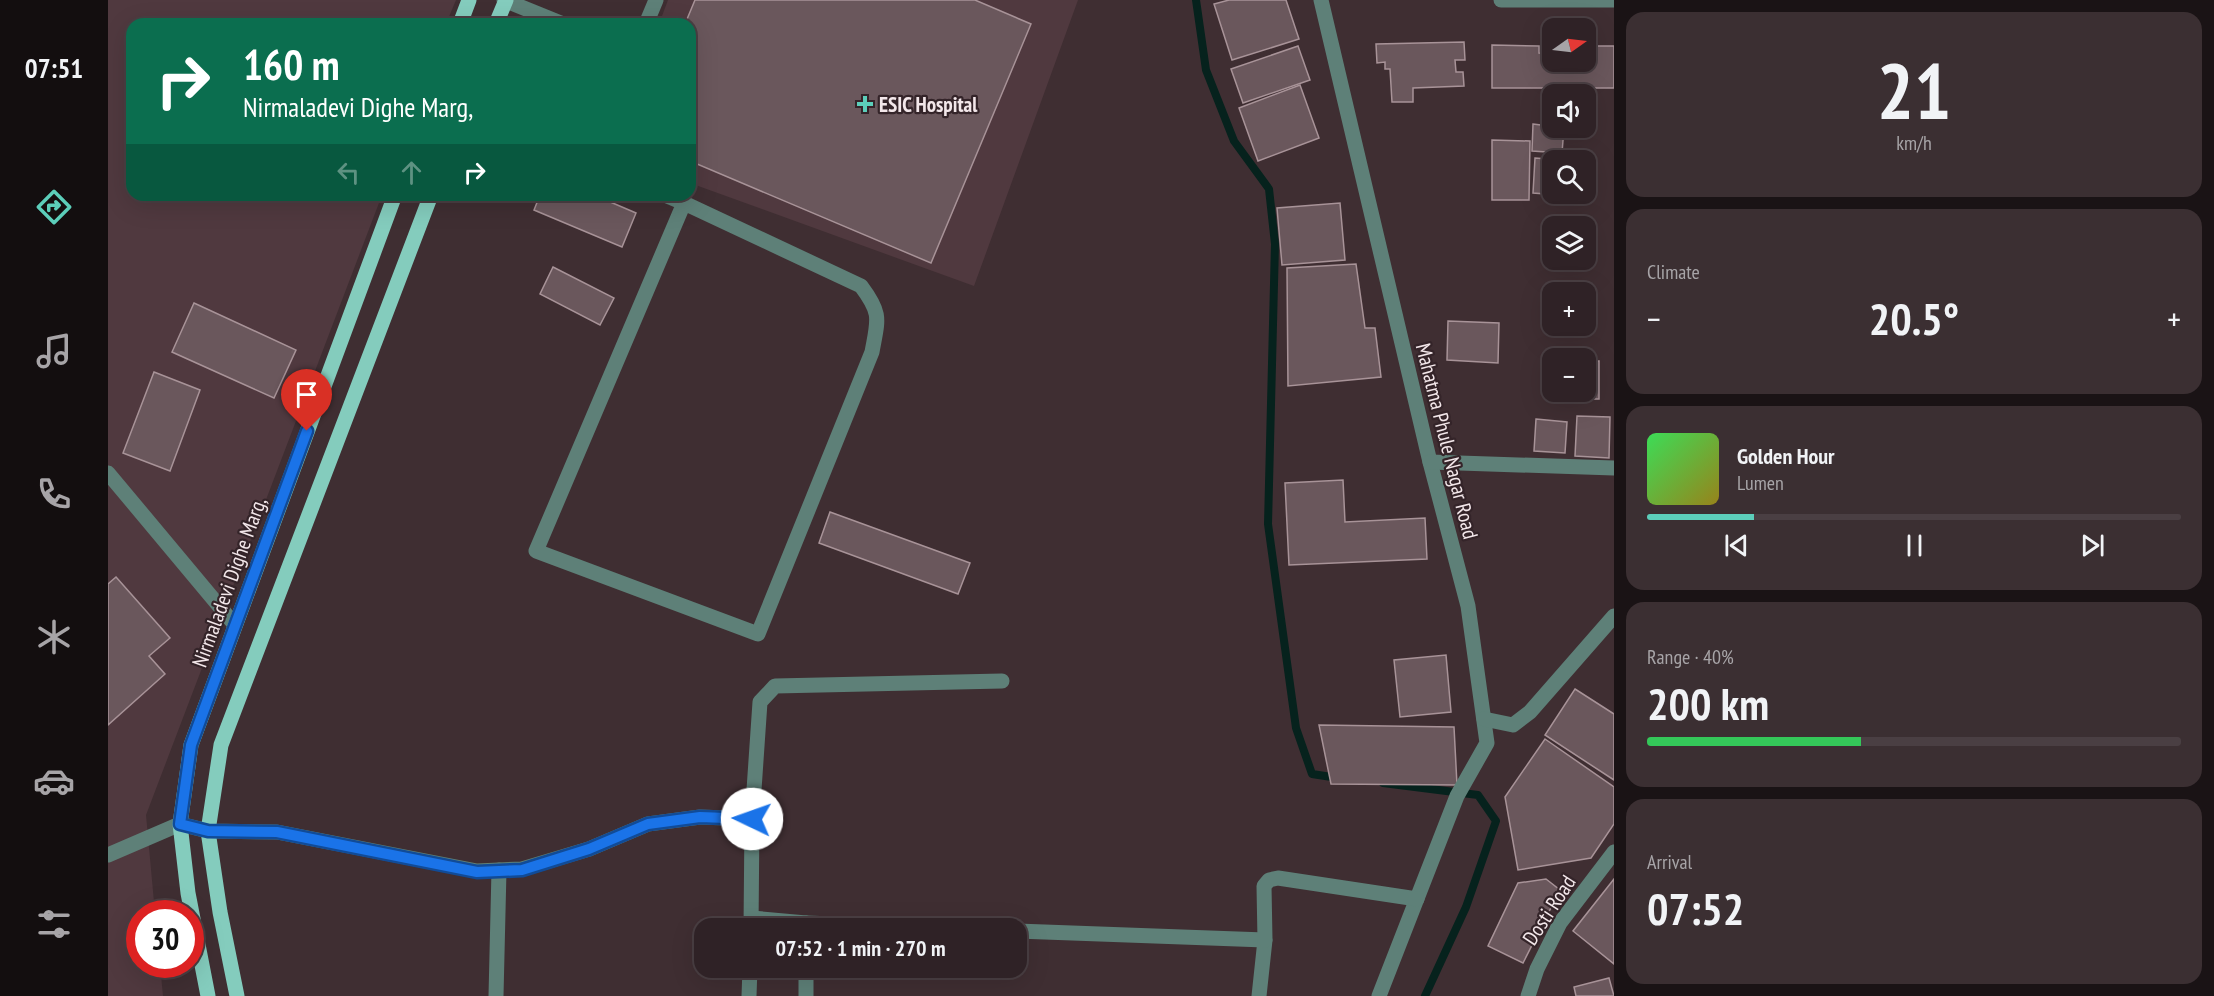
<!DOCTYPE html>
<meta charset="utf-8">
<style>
:root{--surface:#2f2226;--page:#3b2f32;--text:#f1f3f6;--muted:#a7a4a7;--line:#4a3f43;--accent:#5cceba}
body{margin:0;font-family:"PT Sans Narrow",sans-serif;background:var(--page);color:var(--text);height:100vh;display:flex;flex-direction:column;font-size:22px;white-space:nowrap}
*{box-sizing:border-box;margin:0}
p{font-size:20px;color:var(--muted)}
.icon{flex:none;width:33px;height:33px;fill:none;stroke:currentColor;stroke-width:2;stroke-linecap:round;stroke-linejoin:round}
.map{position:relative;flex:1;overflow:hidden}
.sheet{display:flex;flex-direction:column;gap:12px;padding:12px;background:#1a1315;width:600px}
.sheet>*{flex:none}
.banner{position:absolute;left:18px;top:18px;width:570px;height:183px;border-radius:18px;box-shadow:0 6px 24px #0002,0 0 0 2px var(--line);background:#0b6e4f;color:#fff;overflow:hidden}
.needle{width:39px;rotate:76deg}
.tools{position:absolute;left:1434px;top:18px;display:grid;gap:12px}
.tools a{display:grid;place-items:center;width:54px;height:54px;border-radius:12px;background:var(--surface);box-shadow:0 6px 24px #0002,0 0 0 2px var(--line);font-size:30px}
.speed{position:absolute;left:18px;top:900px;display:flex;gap:12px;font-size:30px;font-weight:700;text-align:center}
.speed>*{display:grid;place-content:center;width:78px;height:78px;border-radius:50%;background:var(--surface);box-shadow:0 6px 24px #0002,0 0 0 2px var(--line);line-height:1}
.speed .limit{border:9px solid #d22;background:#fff;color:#111}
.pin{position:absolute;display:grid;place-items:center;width:51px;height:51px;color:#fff;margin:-62px -26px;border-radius:50% 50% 50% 0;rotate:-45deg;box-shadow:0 0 6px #0007}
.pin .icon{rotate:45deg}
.me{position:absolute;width:66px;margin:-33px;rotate:273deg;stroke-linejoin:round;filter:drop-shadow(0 0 4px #0008)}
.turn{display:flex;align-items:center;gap:21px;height:126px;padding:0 18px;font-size:27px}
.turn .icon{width:78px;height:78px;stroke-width:2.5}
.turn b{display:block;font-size:42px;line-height:51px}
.lanes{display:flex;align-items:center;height:57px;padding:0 18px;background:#0003;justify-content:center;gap:30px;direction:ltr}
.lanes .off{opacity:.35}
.big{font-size:45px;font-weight:800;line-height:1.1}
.sheet .widget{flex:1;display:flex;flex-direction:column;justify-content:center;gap:9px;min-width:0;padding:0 21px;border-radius:18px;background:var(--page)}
.sheet .dial{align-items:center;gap:0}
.dial b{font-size:78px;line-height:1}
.song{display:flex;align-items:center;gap:18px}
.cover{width:72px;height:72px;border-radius:9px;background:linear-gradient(135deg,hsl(130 70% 55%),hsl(50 70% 35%))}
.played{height:6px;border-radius:3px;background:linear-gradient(90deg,var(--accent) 20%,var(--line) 20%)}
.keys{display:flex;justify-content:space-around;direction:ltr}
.heat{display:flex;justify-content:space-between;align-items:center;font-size:33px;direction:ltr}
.charge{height:9px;border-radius:4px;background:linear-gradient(90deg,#34c759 40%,var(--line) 0)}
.trip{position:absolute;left:586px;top:918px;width:333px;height:60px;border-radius:18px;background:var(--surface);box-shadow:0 6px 24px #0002,0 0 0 2px var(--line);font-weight:800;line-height:60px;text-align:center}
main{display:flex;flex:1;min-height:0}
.tabs{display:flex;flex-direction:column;width:108px;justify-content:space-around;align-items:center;background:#130e0f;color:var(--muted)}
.tabs .icon{width:42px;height:42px}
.tabs .active{color:var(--accent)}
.tabs b{font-size:27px;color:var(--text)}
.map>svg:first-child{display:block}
.built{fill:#50393f}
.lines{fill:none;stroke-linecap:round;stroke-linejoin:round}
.stream{stroke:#06221d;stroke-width:8}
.building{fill:#6a575c;stroke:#a89398;stroke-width:1.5}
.minor{stroke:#5e8078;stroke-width:15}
.major{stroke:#84ccbd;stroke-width:15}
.route-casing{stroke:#114b97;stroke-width:15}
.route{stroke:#1a73e8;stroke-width:10}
.poi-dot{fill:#5cceba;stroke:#342429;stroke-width:2}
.labels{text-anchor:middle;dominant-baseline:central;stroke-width:4.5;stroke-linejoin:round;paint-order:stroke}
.poi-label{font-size:21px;font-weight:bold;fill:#f3e7ea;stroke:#342429;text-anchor:start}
.street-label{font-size:21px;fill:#f3e7ea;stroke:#342429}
</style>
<main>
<nav class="tabs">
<b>07:51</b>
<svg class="icon active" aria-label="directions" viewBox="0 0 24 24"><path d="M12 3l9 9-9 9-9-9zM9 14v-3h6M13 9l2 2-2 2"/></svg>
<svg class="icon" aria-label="music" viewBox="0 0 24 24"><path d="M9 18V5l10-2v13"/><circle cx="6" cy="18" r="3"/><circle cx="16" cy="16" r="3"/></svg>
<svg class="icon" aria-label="phone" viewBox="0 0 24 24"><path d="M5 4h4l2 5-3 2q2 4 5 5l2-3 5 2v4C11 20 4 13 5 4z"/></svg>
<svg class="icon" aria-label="climate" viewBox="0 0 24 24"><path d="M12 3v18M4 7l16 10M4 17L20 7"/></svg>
<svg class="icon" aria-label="car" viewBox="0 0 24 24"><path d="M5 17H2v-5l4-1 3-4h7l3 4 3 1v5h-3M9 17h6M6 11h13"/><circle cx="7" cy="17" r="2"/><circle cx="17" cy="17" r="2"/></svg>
<svg class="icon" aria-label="filters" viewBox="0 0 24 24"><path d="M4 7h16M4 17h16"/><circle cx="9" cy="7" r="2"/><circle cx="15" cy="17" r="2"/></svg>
</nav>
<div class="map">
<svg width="1506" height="996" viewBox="0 0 1506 996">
<rect width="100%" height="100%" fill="#3f2e32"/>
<g class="built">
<polygon points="0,0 348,0 338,24 24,24 24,195 274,195 38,815 47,913 32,914 32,964 52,965 55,996 0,996"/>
<polygon points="560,0 970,0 866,286 582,183 582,24 551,24"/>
</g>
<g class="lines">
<g class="stream">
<polyline points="1088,0 1098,70 1126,141 1161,189 1167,244 1160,524 1188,728 1204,774 1230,778"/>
<polyline points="1275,783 1370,795 1388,821 1358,907 1317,996"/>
</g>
</g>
<g class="building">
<polygon points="587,0 867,0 923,24 823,263 582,161 582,24 577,24"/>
<polygon points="1121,0 1178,0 1191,39 1124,60 1106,4"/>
<polygon points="1356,42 1357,60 1347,60 1348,72 1355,72 1356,86 1305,88 1305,102 1284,102 1282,69 1277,69 1277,62 1269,63 1268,44"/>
<polygon points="1384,45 1431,46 1431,53 1443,54 1443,67 1449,67 1449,62 1478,62 1478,46 1506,46 1506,88 1384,88"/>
<polygon points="1190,46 1202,80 1135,103 1123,69"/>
<polygon points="1192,85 1211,138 1150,161 1131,108"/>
<polygon points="1425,124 1456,128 1454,153 1424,151"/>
<polygon points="1384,140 1422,141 1421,200 1384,200"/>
<polygon points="1427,158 1453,160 1444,160 1444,194 1451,195 1425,193"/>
<polygon points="432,195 486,195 528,213 514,247 426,210"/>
<polygon points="1232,203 1237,260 1174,265 1169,208"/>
<polygon points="1248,264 1257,328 1267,328 1273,377 1180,386 1179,268"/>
<polygon points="445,267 506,298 492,325 432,294"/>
<polygon points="86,303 188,350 166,398 64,352"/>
<polygon points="1340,321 1391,323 1390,363 1339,360"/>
<polygon points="1478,361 1491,361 1491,399 1460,399 1460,392 1478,392"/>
<polygon points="46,372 92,390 62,471 15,453"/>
<polygon points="1469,416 1502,417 1501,458 1467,456"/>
<polygon points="1428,419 1459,422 1457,453 1426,451"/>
<polygon points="1235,480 1237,522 1317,518 1319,559 1181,565 1177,483"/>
<polygon points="722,512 862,563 850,594 711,543"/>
<polygon points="8,577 62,638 41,656 57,674 0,725 0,584"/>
<polygon points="1338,655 1343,712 1292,717 1286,660"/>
<polygon points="1467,689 1506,714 1506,780 1437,735"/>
<polygon points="1211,725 1346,727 1349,785 1223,784"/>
<polygon points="1437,739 1506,787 1506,824 1483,858 1410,870 1397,797"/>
<polygon points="1438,879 1452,890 1415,963 1380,946 1410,883"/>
<polygon points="1506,879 1506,964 1465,931"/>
<polygon points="1501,978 1506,996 1468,996 1466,987"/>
</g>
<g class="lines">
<g class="minor">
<polyline points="396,0 455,24"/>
<polyline points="1213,0 1322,462 1360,606 1379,743 1349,796 1271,996"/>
<polyline points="1393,0 1506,0"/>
<polyline points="538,24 548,0"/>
<path d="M557 195 576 203 753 286C774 314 770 319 764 352L650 634 428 551 576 203"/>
<polyline points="1322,462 1506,468"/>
<polyline points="0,473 127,625"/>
<polyline points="1376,719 1405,725 1422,712 1506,616"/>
<polyline points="0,855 72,824 100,831 169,832 369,871 414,869 481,849 540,824 592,817 644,819"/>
<polyline points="644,918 698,923"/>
<polyline points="643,928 644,819 652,702 667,686 894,681"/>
<polyline points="698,928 698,923 837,928"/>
<polyline points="909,931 1157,940 1151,996"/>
<polyline points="1157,940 1156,886 1161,880 1170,878 1309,899"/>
<polyline points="698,968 698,996"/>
<polyline points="388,996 391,870"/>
<polyline points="641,996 642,968"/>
<polyline points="1420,996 1429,969 1452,923 1506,852"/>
</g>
<g class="major">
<polyline points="352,24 361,0"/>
<polyline points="388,24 398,0"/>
<polyline points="100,996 80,893 72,824 83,745 287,195"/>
<polyline points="129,996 112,912 100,831 113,745 323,195"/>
</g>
</g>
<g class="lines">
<g class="route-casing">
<polyline id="route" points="199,431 83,745 72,824 100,831 169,832 369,872 414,870 481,849 540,824 592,817 644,819"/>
</g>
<use href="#route" class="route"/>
</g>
<path class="poi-dot" d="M754 95h6v6h6v6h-6v6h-6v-6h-6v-6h6z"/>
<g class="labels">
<g class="poi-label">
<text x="771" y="104">ESIC Hospital</text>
</g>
<g class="street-label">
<text transform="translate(1339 441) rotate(76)">Mahatma Phule Nagar Road</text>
<text transform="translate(121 582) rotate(-70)">Nirmaladevi Dighe Marg,</text>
<text transform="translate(1441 910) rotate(-57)">Dosti Road</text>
</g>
</g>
</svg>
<div class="tools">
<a><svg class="needle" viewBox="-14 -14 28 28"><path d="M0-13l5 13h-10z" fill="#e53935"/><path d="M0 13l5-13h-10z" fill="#a7a4a7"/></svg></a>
<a><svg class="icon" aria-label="sound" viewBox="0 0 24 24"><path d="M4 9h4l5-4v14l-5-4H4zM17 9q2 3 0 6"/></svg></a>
<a><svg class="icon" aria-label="search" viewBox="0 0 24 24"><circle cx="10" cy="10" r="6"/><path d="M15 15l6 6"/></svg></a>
<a><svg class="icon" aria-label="layers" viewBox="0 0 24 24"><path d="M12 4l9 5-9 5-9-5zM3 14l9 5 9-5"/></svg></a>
<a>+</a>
<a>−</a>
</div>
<div class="speed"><div class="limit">30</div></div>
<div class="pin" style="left:199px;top:431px;background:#d93025"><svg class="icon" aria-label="arrive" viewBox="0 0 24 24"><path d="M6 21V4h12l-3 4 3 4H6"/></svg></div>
<svg class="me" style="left:644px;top:819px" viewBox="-20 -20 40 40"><circle r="19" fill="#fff"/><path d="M0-13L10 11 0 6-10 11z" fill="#1a73e8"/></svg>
<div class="trip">07:52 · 1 min · 270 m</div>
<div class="banner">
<div class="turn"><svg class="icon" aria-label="right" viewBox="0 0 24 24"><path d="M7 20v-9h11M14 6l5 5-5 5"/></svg><div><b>160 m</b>Nirmaladevi Dighe Marg,</div></div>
<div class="lanes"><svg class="icon off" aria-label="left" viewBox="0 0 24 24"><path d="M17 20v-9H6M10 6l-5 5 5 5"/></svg><svg class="icon off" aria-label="ahead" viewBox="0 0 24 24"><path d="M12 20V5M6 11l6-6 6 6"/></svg><svg class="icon" aria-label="right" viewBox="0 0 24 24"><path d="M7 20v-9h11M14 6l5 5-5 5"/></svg></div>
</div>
</div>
<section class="sheet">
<div class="widget dial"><b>21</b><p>km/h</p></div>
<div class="widget"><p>Climate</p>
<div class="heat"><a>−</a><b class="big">20.5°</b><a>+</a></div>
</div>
<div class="widget">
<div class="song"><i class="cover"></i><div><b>Golden Hour</b><p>Lumen</p></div></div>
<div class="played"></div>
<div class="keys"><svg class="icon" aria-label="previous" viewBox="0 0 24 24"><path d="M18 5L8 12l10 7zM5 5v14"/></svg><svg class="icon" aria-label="pause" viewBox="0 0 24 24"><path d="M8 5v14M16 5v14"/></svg><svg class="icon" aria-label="next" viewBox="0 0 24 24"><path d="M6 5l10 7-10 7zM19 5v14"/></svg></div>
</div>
<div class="widget"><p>Range · 40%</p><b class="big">200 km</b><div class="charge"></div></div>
<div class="widget"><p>Arrival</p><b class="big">07:52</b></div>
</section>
</main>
